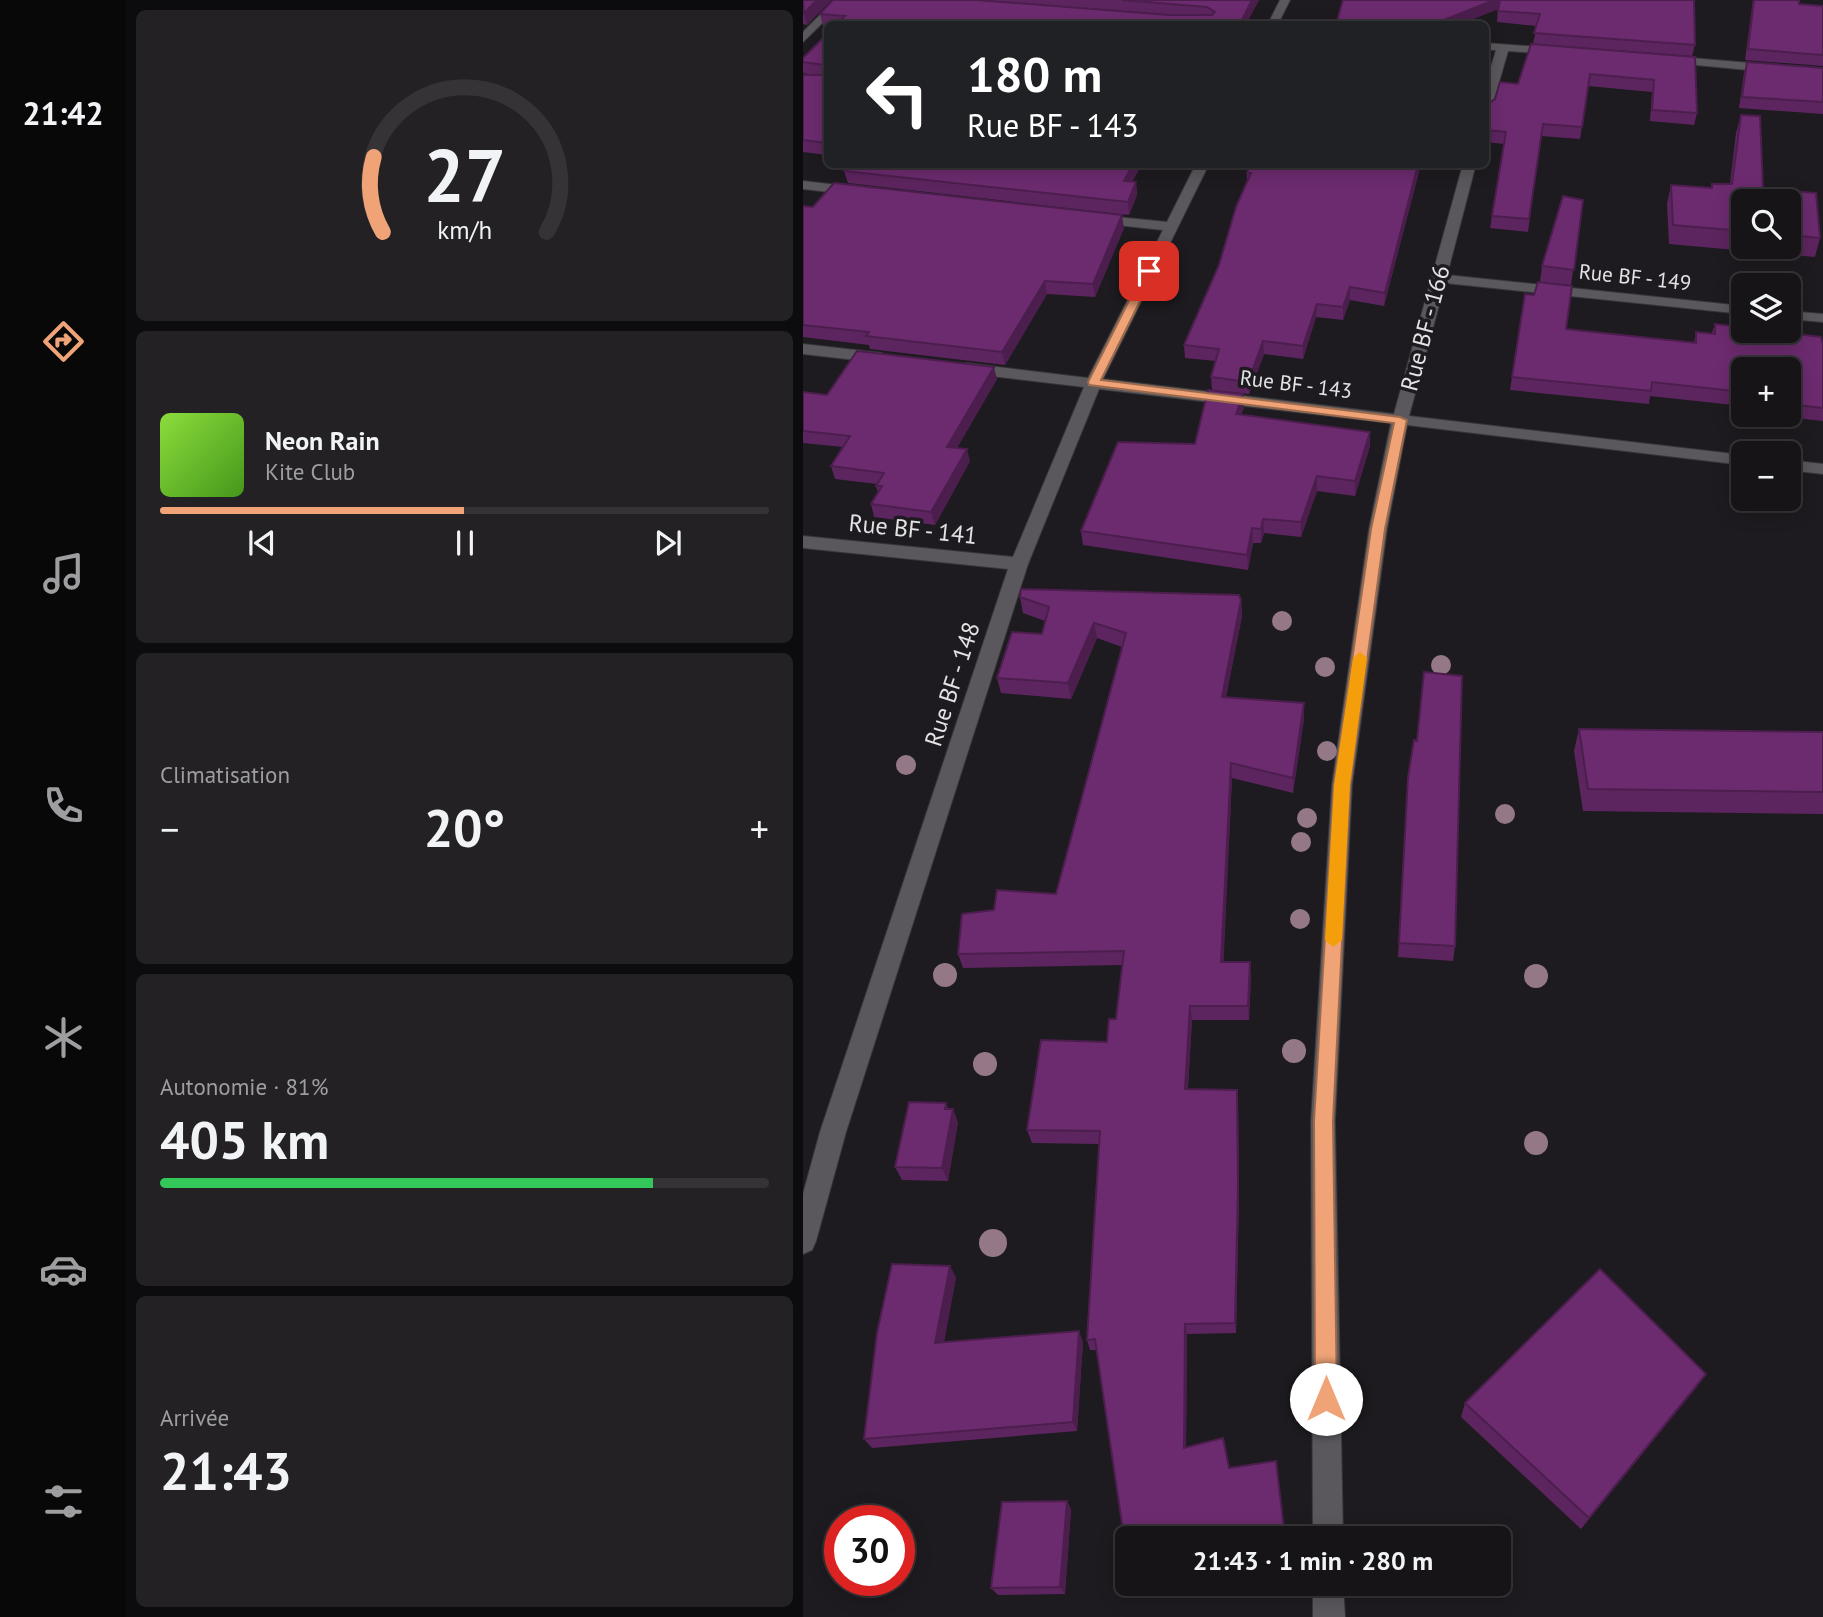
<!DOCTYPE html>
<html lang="fr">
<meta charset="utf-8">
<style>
:root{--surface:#161417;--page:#232124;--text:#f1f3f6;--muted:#9e9ea1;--line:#353336;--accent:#efa377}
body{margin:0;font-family:"PT Sans",sans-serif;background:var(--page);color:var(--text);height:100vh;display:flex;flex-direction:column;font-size:26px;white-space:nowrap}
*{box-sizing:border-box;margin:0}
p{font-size:23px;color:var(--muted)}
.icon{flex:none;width:38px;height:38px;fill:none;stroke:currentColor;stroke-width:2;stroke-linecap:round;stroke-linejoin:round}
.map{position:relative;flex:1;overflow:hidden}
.sheet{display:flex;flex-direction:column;gap:10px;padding:10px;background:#0c0b0d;width:677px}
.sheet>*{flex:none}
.guide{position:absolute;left:21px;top:21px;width:665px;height:147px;border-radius:10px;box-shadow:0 4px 18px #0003,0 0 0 2px var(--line);background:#202124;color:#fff;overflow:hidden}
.tools{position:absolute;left:928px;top:189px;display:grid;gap:14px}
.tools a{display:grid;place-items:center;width:70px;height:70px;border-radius:10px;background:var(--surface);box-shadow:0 4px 18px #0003,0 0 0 2px var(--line);font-size:35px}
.speed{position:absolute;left:21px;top:1505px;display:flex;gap:14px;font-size:35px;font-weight:700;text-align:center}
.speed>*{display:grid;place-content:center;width:91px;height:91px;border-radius:50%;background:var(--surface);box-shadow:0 4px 18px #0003,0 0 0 2px var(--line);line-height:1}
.speed .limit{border:10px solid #d22;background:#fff;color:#111}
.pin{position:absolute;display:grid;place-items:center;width:60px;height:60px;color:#fff;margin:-30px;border-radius:14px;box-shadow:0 4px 10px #0006}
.me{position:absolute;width:77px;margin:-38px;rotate:0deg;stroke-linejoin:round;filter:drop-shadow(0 0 5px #0008)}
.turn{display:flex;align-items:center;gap:24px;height:147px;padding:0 28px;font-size:32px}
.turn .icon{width:91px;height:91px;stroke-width:2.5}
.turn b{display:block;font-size:49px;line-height:60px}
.big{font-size:52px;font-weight:700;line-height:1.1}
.sheet .tile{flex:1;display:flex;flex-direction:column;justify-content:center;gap:10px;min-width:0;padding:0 24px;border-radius:10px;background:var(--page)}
.sheet .dial{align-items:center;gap:0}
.dial svg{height:182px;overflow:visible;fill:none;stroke:var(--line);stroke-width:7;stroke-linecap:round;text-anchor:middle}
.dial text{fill:var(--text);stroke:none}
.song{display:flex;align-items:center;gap:21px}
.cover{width:84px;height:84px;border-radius:10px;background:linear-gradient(135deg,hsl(90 70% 55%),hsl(100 70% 35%))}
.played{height:7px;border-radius:4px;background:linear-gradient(90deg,var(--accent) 50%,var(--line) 50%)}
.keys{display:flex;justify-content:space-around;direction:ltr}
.heat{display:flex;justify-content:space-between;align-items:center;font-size:38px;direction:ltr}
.charge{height:10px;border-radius:5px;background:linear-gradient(90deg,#34c759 81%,var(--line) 0)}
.trip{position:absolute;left:312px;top:1526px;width:396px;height:70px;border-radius:10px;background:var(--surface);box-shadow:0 4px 18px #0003,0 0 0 2px var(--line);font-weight:700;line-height:70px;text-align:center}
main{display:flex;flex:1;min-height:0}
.dock{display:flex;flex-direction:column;width:126px;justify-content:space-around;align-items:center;background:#090809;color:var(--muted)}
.dock .icon{width:49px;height:49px}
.dock .on{color:var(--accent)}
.dock b{font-size:32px;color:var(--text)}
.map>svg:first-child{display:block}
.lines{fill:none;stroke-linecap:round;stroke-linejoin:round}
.minor-casing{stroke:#373639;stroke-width:2}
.minor{fill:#5a585d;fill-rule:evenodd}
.tree{fill:#947888}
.wall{fill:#5d255f;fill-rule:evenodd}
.shaded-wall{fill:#4c1e4e}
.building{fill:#6c2b6f;stroke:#4c1e4e;stroke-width:2}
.route{fill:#efa377;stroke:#9b6a4d;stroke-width:2}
.slow{fill:#f59e0b}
.labels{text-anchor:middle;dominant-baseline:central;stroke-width:7;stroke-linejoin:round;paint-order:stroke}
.far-street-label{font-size:21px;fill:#e3e2e5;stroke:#1d1b1f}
.street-label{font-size:24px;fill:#e3e2e5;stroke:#1d1b1f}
</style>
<main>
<nav class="dock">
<b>21:42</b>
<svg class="icon on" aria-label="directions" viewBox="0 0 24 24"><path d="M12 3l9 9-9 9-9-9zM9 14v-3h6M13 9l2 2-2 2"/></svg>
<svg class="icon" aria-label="music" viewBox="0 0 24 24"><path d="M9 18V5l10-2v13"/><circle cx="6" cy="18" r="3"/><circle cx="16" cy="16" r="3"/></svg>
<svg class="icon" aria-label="phone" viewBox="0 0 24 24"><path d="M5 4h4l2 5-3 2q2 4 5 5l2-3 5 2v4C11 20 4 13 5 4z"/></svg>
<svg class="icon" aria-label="climate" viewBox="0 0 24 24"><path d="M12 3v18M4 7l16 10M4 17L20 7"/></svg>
<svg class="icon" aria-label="car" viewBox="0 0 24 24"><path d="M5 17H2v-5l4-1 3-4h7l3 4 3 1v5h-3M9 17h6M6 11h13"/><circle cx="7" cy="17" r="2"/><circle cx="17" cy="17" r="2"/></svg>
<svg class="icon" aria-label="filters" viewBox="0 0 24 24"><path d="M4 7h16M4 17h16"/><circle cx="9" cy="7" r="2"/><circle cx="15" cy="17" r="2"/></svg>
</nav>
<section class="sheet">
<div class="tile dial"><svg viewBox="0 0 100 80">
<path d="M14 69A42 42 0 1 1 86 69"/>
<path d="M14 69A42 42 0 0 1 10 36" stroke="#efa377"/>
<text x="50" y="56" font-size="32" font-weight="700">27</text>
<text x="50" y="72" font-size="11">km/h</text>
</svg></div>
<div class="tile">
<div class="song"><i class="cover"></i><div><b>Neon Rain</b><p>Kite Club</p></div></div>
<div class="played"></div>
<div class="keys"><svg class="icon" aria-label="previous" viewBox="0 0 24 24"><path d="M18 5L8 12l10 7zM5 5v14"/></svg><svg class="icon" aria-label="pause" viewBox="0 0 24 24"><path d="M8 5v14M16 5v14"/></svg><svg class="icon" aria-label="next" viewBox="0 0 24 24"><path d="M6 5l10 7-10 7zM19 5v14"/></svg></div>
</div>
<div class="tile"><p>Climatisation</p>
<div class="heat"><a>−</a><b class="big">20°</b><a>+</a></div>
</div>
<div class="tile"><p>Autonomie · 81%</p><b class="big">405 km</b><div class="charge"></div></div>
<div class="tile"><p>Arrivée</p><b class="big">21:43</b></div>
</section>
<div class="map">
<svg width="1020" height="1617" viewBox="0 0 1020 1617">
<rect width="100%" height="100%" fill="#1d1b1f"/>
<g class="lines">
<g class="minor-casing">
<g id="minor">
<polygon points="32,0 43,0 0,42 0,32"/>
<polygon points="477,0 487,0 475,24 465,24"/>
<polygon points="682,43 753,48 759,51 753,54 705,51 688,110 682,114 682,87 693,50 682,50"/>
<polygon points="865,56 1020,69 1020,77 861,62 859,60"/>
<polygon points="393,164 406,164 300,379 591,414 660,164 673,164 644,275 940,306 940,314 642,283 606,416 940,455 940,465 604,425 584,529 549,785 532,1121 540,1538 510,1538 508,1121 529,785 566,529 588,423 296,389 225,564 43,1132 13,1241 9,1250 0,1254 0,1194 17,1132 205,569 0,548 0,536 210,557 281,387 163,373 155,368 163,363 285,378 360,230 294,223 287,219 294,215 364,222"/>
<polygon points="0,181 53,187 60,191 53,195 0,189"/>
<polygon points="985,311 1020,314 1020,322 985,319"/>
<polygon points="0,344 79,353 87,358 79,363 0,354"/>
<polygon points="985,460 1020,464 1020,474 985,470"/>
<polygon points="510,1584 540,1584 542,1617 510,1617"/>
</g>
</g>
<use href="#minor" class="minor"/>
</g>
<g class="tree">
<circle cx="479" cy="621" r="10"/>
<circle cx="638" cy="665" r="10"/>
<circle cx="522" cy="667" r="10"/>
<circle cx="524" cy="751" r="10"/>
<circle cx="103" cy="765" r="10"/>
<circle cx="702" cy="814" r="10"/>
<circle cx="504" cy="818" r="10"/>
<circle cx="498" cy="842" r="10"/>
<circle cx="497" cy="919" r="10"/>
<circle cx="142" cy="975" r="12"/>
<circle cx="733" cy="976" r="12"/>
<circle cx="491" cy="1051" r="12"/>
<circle cx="182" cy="1064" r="12"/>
<circle cx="733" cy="1143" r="12"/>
<circle cx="190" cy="1243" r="14"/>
</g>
<g class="wall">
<polygon points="0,0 28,0 4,25 0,24"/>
<polygon points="30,0 456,0 443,24 24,24 24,26 20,26 17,14"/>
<polygon points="540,0 891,0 892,45 889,56 732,44 892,57 894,113 891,125 847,121 849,92 785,86 777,139 738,136 725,232 687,228 701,144 682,142 682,102 683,105 715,84 730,44 734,26 694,22 695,9 658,24 533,24"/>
<polygon points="950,0 996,0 996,4 1020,6 1020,66 942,60"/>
<polygon points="24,34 24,155 0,152 0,75 11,75 0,73 0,58"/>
<polygon points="944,62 1020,68 1020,114 936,108 941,73"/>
<path d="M938 115 957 116 960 189 1013 193 1017 238 1012 257 866 244 864 204 868 185 908 188 909 184H927L933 133ZM940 201H985V247H940Z"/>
<polygon points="46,164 339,164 329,182 333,182 334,195 326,215 45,183 41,171"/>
<polygon points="618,164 581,306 547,300 540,320 513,317 500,359 461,354 446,394 409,390 408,377 413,361 382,358 381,345 416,265 444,182 444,173"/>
<polygon points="780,200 768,285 737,282 739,266"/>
<polygon points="0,206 321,228 292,297 244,294 202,365 67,349 66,345 0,337"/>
<polygon points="722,294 763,329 891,342 893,332 909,333 912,324 1020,345 1020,421 963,415 985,415 985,369 940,369 940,406 847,396 846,404 707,390"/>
<polygon points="194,379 154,448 167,461 132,525 71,517 68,504 75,492 73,486 74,484 32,479 28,466 40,447 0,443 0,392 24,395"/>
<polygon points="441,408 438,414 567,432 567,446 552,496 514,491 498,537 461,533 458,543 450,543 445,570 280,545 278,531 392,444"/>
<polygon points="217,597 438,600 439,616 423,697 501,703 501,719 490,793 429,778 420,962 448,976 446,1020 389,1020 385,1089 435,1103 436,1196 433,1333 384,1334 383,1447 324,1538 294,1350 287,1350 284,1340 296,1144 229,1143 224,1130 304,1042 313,1019 319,965 160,968 155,954 191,910 253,894 319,647 294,638 268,699 198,693 194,678 239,634 242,621 220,613"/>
<polygon points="776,729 1020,732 1020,814 780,811 771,751"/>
<polygon points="604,792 652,946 650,961 595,957"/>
<polygon points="146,1109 155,1122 145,1181 99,1180 92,1167"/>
<polygon points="153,1277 141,1342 280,1342 274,1431 69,1448 61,1439"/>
<polygon points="893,1388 778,1529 658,1417 662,1403"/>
<polygon points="268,1509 262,1594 195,1595 188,1588"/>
</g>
<g class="shaded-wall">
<polygon points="14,0 28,0 4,25 1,13"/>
<polygon points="449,0 456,0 443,24 437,24"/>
<polygon points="691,0 698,0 697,8 658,24 631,24"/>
<polygon points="330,164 339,164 322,194 321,181"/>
<polygon points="615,164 618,164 581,306 582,293"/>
<polygon points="333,182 334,195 326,215 325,202"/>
<polygon points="319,215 321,228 292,297 290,284"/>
<polygon points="242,281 244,294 202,365 199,352"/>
<polygon points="547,287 547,300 540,320 540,307"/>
<polygon points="514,304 513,317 500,359 500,346"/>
<polygon points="460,341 461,354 446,394 445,382"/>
<polygon points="191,367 194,379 147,459 144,447"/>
<polygon points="440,394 441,408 433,428 433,414"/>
<polygon points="567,432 567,446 552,496 552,481"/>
<polygon points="164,449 167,461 132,525 128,512"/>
<polygon points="514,476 514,491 498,537 498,522"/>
<polygon points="460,519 461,533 458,543 458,529"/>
<polygon points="449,528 450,543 445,570 444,555"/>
<polygon points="438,600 439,616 420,712 419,697"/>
<polygon points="291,623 294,638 268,699 265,683"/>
<polygon points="501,703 501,719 490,793 490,778"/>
<polygon points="428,763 429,778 420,976 418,962"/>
<polygon points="447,962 448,976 446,1020 445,1006"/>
<polygon points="387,1006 389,1020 384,1102 382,1089"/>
<polygon points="434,1090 435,1103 436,1196 433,1333 432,1323"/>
<polygon points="143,1103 148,1115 150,1109 155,1122 145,1181 139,1168"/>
<polygon points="147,1266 153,1277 139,1353 132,1343"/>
<polygon points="382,1324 384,1334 383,1457 381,1448"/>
<polygon points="276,1331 280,1342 274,1431 270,1422"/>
<polygon points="903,1374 893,1388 778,1529 786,1518"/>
<polygon points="264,1501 268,1509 262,1594 257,1587"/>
</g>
<g class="building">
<polygon points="0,0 14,0 1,13"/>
<polygon points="30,0 173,0 366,15 409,15 412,12 404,7 319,0 449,0 437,24 34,24 42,16 17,14"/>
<polygon points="540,0 691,0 631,24 533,24"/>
<polygon points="697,0 891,0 892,45 731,33 737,14 695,11"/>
<polygon points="951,0 996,0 996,4 1020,6 1020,55 945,49"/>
<polygon points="24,34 24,143 0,140 0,75 21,75 23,65 0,62 0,58"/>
<polygon points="728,44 892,57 894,113 849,110 851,80 787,74 779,127 740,124 726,219 689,216 703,132 682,130 682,102 683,105 692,99 697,82 715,84"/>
<polygon points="944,62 1020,68 1020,102 939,97"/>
<polygon points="938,115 957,116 960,189 1013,193 1017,238 985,235 985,201 940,201 940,231 870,225 868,185 909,188 909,184 929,184"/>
<polygon points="46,164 330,164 321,181 333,182 325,202 41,171"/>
<polygon points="447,164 615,164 582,293 547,287 540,307 514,304 500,346 460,341 445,382 408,377 416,349 381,345 416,265 433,207 448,173 444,173"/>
<polygon points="31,183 319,215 290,284 242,281 199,352 63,336 66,332 0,325 0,206 10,207"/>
<polygon points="760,196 780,200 771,270 739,266"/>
<polygon points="735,282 769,286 763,329 893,343 893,332 912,334 912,324 940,327 940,331 968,331 1018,337 1020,345 1020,408 985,404 985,369 940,369 940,392 849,382 848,391 709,377 722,294 731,295"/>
<polygon points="54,351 191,367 144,447 164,449 128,512 68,504 79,486 73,486 81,473 28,466 47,436 0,431 0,392 24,395"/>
<polygon points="405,390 440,394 433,414 567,432 552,481 514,476 498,522 460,519 458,529 449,528 444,555 278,531 315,442 392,444"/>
<polygon points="218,589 436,595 438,600 419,697 501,703 490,778 428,763 418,962 447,962 445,1006 387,1006 382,1089 434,1090 435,1184 432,1323 382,1324 381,1448 420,1438 426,1468 473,1461 482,1538 440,1538 440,1535 427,1538 324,1538 324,1558 292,1339 284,1340 297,1131 224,1130 238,1040 304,1042 306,1019 313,1019 321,951 155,954 159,914 191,910 194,890 253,894 323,633 291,623 265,683 194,678 209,632 239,634 246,607 217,597"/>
<polygon points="621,672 659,676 652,946 596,943 605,777 611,740 614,741"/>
<polygon points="776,729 1020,732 1020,792 785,789"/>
<polygon points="106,1102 143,1103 142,1109 150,1109 139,1168 92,1167"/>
<polygon points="89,1264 147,1266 132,1343 276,1331 270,1422 61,1439 74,1333"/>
<polygon points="797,1269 903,1374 786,1518 662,1403"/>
<polygon points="264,1501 257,1587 188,1588 199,1502"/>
</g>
<polygon class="route" points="346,268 352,271 298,380 597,417 604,420 582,529 547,785 530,1121 534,1399 531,1407 523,1410 515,1407 512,1399 511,1121 531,785 568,529 591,423 286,385 285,382 341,271"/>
<polygon class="slow" points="557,652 564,658 547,785 539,940 530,947 522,940 531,785 550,658"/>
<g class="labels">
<g class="far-street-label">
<text transform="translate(832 277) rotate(6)">Rue BF - 149</text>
<text transform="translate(493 384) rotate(7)">Rue BF - 143</text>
</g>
<g class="street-label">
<text transform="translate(622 328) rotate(-75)">Rue BF - 166</text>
<text transform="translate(110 529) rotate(6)">Rue BF - 141</text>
<text transform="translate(149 684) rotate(-72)">Rue BF - 148</text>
</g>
</g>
</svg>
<div class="tools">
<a><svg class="icon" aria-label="search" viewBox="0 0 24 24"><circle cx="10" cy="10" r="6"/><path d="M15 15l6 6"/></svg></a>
<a><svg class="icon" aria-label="layers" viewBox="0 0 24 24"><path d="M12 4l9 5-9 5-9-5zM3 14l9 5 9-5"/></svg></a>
<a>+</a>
<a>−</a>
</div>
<div class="speed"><div class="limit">30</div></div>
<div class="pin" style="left:346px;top:271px;background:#d93025"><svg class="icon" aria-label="arrive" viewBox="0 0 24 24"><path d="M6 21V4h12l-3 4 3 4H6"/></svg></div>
<svg class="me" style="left:523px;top:1399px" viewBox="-20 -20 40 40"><circle r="19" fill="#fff"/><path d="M0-13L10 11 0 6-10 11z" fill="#efa377"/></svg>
<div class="trip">21:43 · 1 min · 280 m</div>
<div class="guide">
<div class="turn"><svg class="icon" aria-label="left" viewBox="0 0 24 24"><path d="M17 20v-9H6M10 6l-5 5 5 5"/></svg><div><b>180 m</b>Rue BF - 143</div></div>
</div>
</div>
</main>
